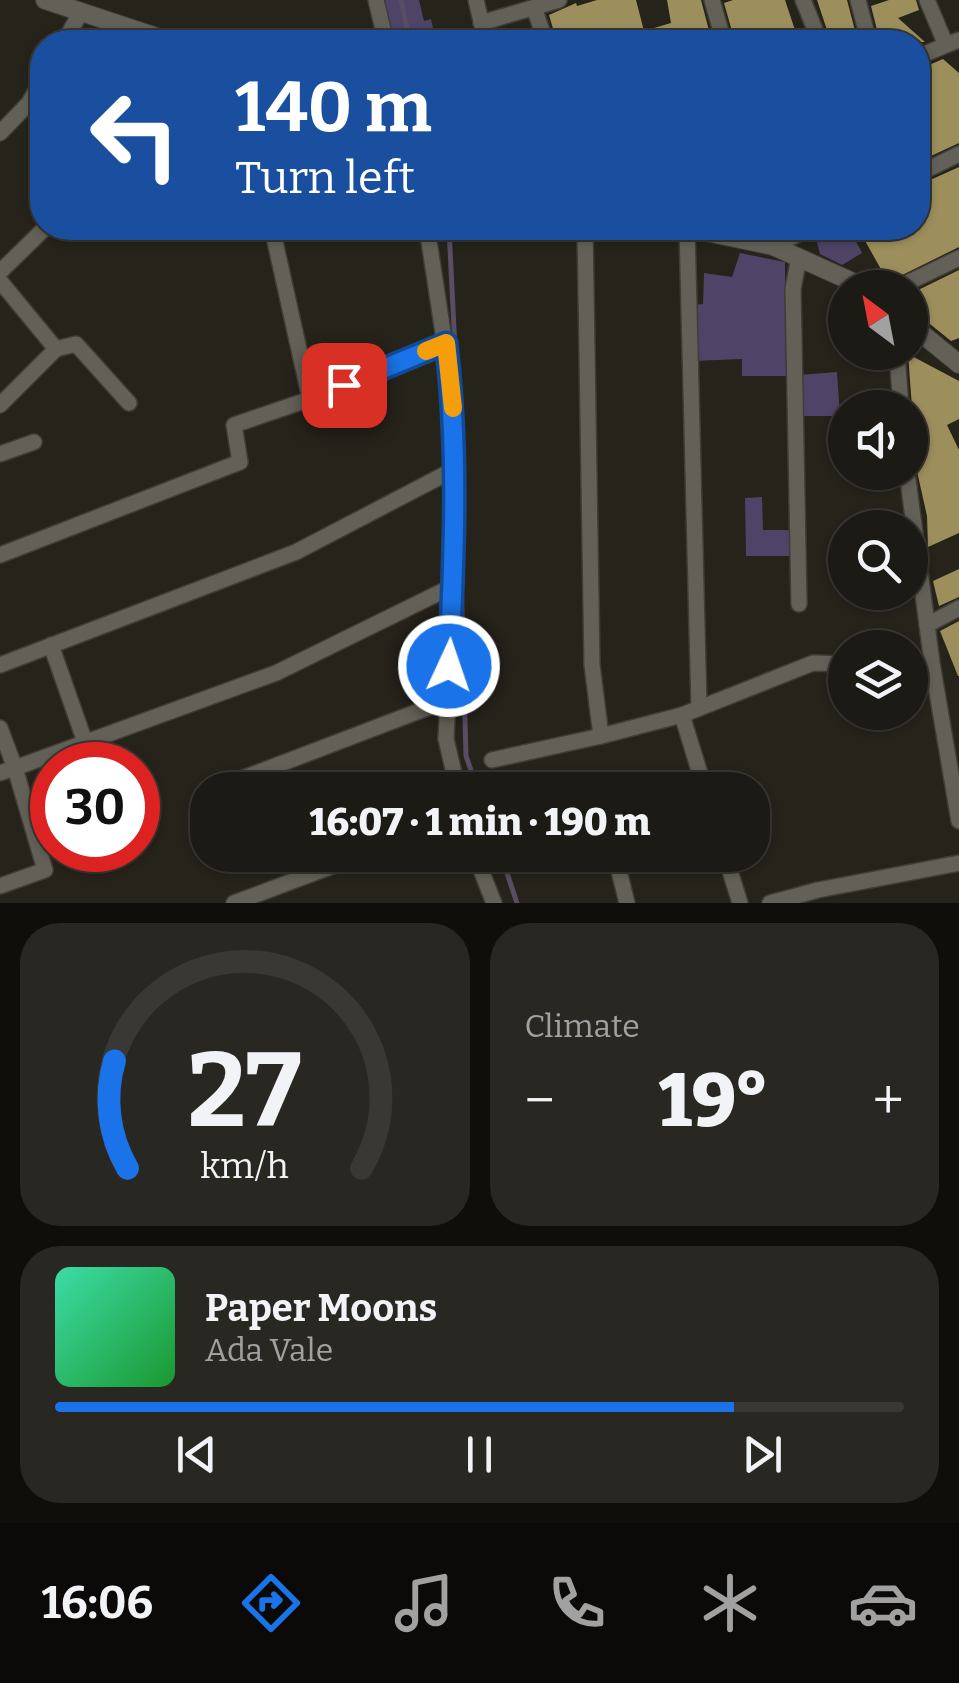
<!DOCTYPE html>
<meta charset="utf-8">
<style>
:root{--surface:#1c1a14;--page:#292722;--text:#f1f3f6;--muted:#a0a1a0;--line:#3a3834;--accent:#1a73e8}
body{margin:0;font-family:Bitter,serif;background:var(--page);color:var(--text);height:100vh;display:flex;flex-direction:column;font-size:38px;white-space:nowrap}
*{box-sizing:border-box;margin:0}
p{font-size:32px;color:var(--muted)}
.icon{flex:none;width:55px;height:55px;fill:none;stroke:currentColor;stroke-width:2;stroke-linecap:round;stroke-linejoin:round}
.map{position:relative;height:903px;overflow:hidden}
.side{display:flex;flex-direction:column;gap:20px;padding:20px;background:#0f0e0b;flex:1}
.side>*{flex:none}
.banner{position:absolute;left:30px;top:30px;width:900px;height:210px;border-radius:40px;box-shadow:0 2px 8px #0004,0 0 0 2px var(--line);background:#1a4fa0;color:#fff;overflow:hidden}
.needle{width:65px;rotate:328deg}
.fabs{position:absolute;left:828px;top:270px;display:grid;gap:20px}
.fabs a{display:grid;place-items:center;width:100px;height:100px;border-radius:50%;background:var(--surface);box-shadow:0 2px 8px #0004,0 0 0 2px var(--line);font-size:50px}
.speed{position:absolute;left:30px;top:742px;display:flex;gap:20px;font-size:50px;font-weight:700;text-align:center}
.speed>*{display:grid;place-content:center;width:130px;height:130px;border-radius:50%;background:var(--surface);box-shadow:0 2px 8px #0004,0 0 0 2px var(--line);line-height:1}
.speed .limit{border:15px solid #d22;background:#fff;color:#111}
.pin{position:absolute;display:grid;place-items:center;width:85px;height:85px;color:#fff;margin:-42px;border-radius:20px;box-shadow:0 5px 15px #0006}
.me{position:absolute;width:110px;margin:-55px;rotate:3deg;stroke-linejoin:round;filter:drop-shadow(0 0 8px #0008)}
.turn{display:flex;align-items:center;gap:35px;height:210px;padding:0 40px;font-size:45px}
.turn .icon{width:130px;height:130px;stroke-width:2.5}
.turn b{display:block;font-size:70px;line-height:85px}
.big{font-size:75px;font-weight:800;line-height:1.1}
.side .card{flex:1;display:flex;flex-direction:column;justify-content:center;gap:15px;min-width:0;padding:0 35px;border-radius:40px;background:var(--page)}
.side .dial{align-items:center;gap:0}
.dial svg{height:260px;overflow:visible;fill:none;stroke:var(--line);stroke-width:7;stroke-linecap:round;text-anchor:middle}
.dial text{fill:var(--text);stroke:none}
.song{display:flex;align-items:center;gap:30px}
.cover{width:120px;height:120px;border-radius:15px;background:linear-gradient(135deg,hsl(160 70% 55%),hsl(130 70% 35%))}
.played{height:10px;border-radius:5px;background:linear-gradient(90deg,var(--accent) 80%,var(--line) 80%)}
.keys{display:flex;justify-content:space-around;direction:ltr}
.heat{display:flex;justify-content:space-between;align-items:center;font-size:55px;direction:ltr}
.side .tiles{flex:1;display:grid;gap:20px;grid-template-columns:1fr 1fr}
.card:last-child{grid-column:span 2}
.trip{position:absolute;left:190px;top:772px;width:580px;height:100px;border-radius:40px;background:var(--surface);box-shadow:0 2px 8px #0004,0 0 0 2px var(--line);font-weight:800;line-height:100px;text-align:center}
.tabs{display:flex;height:160px;justify-content:space-around;align-items:center;background:#0b0a08;color:var(--muted)}
.tabs .icon{width:70px;height:70px}
.tabs .selected{color:var(--accent)}
.tabs b{font-size:45px;color:var(--text)}
.map>svg:first-child{display:block}
.green{fill:#4f4367}
.lines{fill:none;stroke-linecap:round;stroke-linejoin:round}
.stream{stroke:#584d65;stroke-width:5}
.building{fill:#9c8f5c}
.minor-casing{stroke:#3f3d36;stroke-width:18}
.tertiary-casing{stroke:#3f3d36;stroke-width:20}
.minor{stroke:#636157;stroke-width:15}
.tertiary{stroke:#636157;stroke-width:18}
.route-casing{stroke:#114b97;stroke-width:25}
.route{stroke:#1a73e8;stroke-width:18}
.slow{stroke:#f59e0b;stroke-width:18}
</style>
<div class="map">
<svg width="959" height="903" viewBox="0 0 959 903">
<rect width="100%" height="100%" fill="#25231a"/>
<g class="green">
<polygon points="382,0 419,0 424,21 431,19 436,42 391,42"/>
<polygon points="818,228 849,228 862,253 842,265 820,254 814,230"/>
<polygon points="740,253 785,262 786,376 742,376 742,359 694,361 692,305 703,304 704,273 732,277"/>
<polygon points="837,372 840,416 798,416 798,375"/>
<polygon points="762,497 763,530 789,530 789,556 746,556 745,498"/>
</g>
<g class="lines">
<g class="stream">
<polyline points="401,0 410,42"/>
<polyline points="449,228 456,369"/>
<polyline points="460,540 466,756 478,790"/>
<polyline points="501,855 517,903"/>
</g>
</g>
<g class="building">
<polygon points="597,0 636,0 644,31 671,23 667,0 701,0 712,42 557,42 549,15 576,3 577,6"/>
<polygon points="733,0 785,0 797,36 804,34 808,42 782,42 780,37 763,42 735,42 724,3"/>
<polygon points="817,0 847,0 858,42 831,42"/>
<polygon points="889,0 916,0 919,10 898,18 925,42 880,42 871,6"/>
<polygon points="943,59 959,73 959,143 918,162 918,109 932,103 921,74 930,70 929,65"/>
<polygon points="959,167 959,247 888,282 858,228 918,228 918,199 924,196 919,185"/>
<polygon points="959,270 959,338 951,341 910,308 910,294"/>
<polygon points="908,354 959,381 959,419 947,425 959,450 959,533 928,547 927,516 910,440 912,407"/>
<polygon points="959,569 959,597 939,606 933,581"/>
<polygon points="959,621 959,676 958,676 940,631"/>
</g>
<g class="lines">
<g class="minor-casing">
<g id="minor">
<polyline points="376,0 386,42"/>
<polyline points="476,0 486,42"/>
<polyline points="712,0 724,42"/>
<polyline points="803,0 820,42"/>
<polyline points="858,0 869,42"/>
<polyline points="927,0 946,45 959,40"/>
<polyline points="534,8 546,42"/>
<polyline points="481,23 559,0"/>
<polyline points="64,42 81,12"/>
<polyline points="918,57 946,45"/>
<polyline points="0,133 29,103 42,80"/>
<polyline points="918,174 959,154"/>
<polyline points="272,228 310,399"/>
<polyline points="427,228 453,398 453,586"/>
<polyline points="687,228 699,708"/>
<polyline points="773,246 811,228"/>
<polyline points="799,257 793,289 799,604"/>
<polyline points="0,272 45,228"/>
<polyline points="0,281 56,349 76,344 129,403"/>
<polyline points="897,288 959,258"/>
<polyline points="897,352 901,408"/>
<polyline points="0,405 56,349"/>
<polyline points="0,454 34,442"/>
<polyline points="907,472 932,663 959,821"/>
<polyline points="0,555 240,462 234,425 310,399 446,343"/>
<polyline points="927,625 959,608"/>
<polyline points="51,645 85,742"/>
<polyline points="0,665 296,552 453,470"/>
<polyline points="682,715 705,790"/>
<polyline points="0,728 15,768 0,773"/>
<polyline points="601,736 682,715 813,663 845,664"/>
<polyline points="492,760 601,736 592,665 585,228"/>
<polyline points="212,790 448,700"/>
<polyline points="475,855 494,903"/>
<polyline points="615,855 627,903"/>
<polyline points="725,855 740,903"/>
<polyline points="0,886 45,870 15,768 276,673 453,586 446,739 458,790"/>
<polyline points="234,903 362,855"/>
<polyline points="770,903 818,890 959,863"/>
</g>
</g>
<g class="tertiary-casing">
<g id="tertiary">
<polyline points="45,0 172,42"/>
<polyline points="687,228 773,246 866,288"/>
<polyline points="910,324 959,364"/>
</g>
</g>
<use href="#minor" class="minor"/>
<use href="#tertiary" class="tertiary"/>
</g>
<g class="lines">
<g class="route-casing">
<path id="route" d="M344 385 446 343C459 450 454 559 449 666"/>
</g>
<use href="#route" class="route"/>
<polyline class="slow" points="426,351 446,343 453,408"/>
</g>
</svg>
<div class="fabs">
<a><svg class="needle" viewBox="-14 -14 28 28"><path d="M0-13l5 13h-10z" fill="#e53935"/><path d="M0 13l5-13h-10z" fill="#a0a1a0"/></svg></a>
<a><svg class="icon" aria-label="sound" viewBox="0 0 24 24"><path d="M4 9h4l5-4v14l-5-4H4zM17 9q2 3 0 6"/></svg></a>
<a><svg class="icon" aria-label="search" viewBox="0 0 24 24"><circle cx="10" cy="10" r="6"/><path d="M15 15l6 6"/></svg></a>
<a><svg class="icon" aria-label="layers" viewBox="0 0 24 24"><path d="M12 4l9 5-9 5-9-5zM3 14l9 5 9-5"/></svg></a>
</div>
<div class="speed"><div class="limit">30</div></div>
<div class="pin" style="left:344px;top:385px;background:#d93025"><svg class="icon" aria-label="arrive" viewBox="0 0 24 24"><path d="M6 21V4h12l-3 4 3 4H6"/></svg></div>
<svg class="me" style="left:449px;top:666px" viewBox="-20 -20 40 40"><circle r="17" fill="#1a73e8" stroke="#fff" stroke-width="3"/><path d="M0-11L8 9 0 5-8 9z" fill="#fff"/></svg>
<div class="trip">16:07 · 1 min · 190 m</div>
<div class="banner">
<div class="turn"><svg class="icon" aria-label="left" viewBox="0 0 24 24"><path d="M17 20v-9H6M10 6l-5 5 5 5"/></svg><div><b>140 m</b>Turn left</div></div>
</div>
</div>
<section class="side">
<div class="tiles">
<div class="card dial"><svg viewBox="0 0 100 80">
<path d="M14 69A42 42 0 1 1 86 69"/>
<path d="M14 69A42 42 0 0 1 10 36" stroke="#1a73e8"/>
<text x="50" y="56" font-size="32" font-weight="700">27</text>
<text x="50" y="72" font-size="11">km/h</text>
</svg></div>
<div class="card"><p>Climate</p>
<div class="heat"><a>−</a><b class="big">19°</b><a>+</a></div>
</div>
<div class="card">
<div class="song"><i class="cover"></i><div><b>Paper Moons</b><p>Ada Vale</p></div></div>
<div class="played"></div>
<div class="keys"><svg class="icon" aria-label="previous" viewBox="0 0 24 24"><path d="M18 5L8 12l10 7zM5 5v14"/></svg><svg class="icon" aria-label="pause" viewBox="0 0 24 24"><path d="M8 5v14M16 5v14"/></svg><svg class="icon" aria-label="next" viewBox="0 0 24 24"><path d="M6 5l10 7-10 7zM19 5v14"/></svg></div>
</div>
</div>
</section>
<nav class="tabs">
<b>16:06</b>
<svg class="icon selected" aria-label="directions" viewBox="0 0 24 24"><path d="M12 3l9 9-9 9-9-9zM9 14v-3h6M13 9l2 2-2 2"/></svg>
<svg class="icon" aria-label="music" viewBox="0 0 24 24"><path d="M9 18V5l10-2v13"/><circle cx="6" cy="18" r="3"/><circle cx="16" cy="16" r="3"/></svg>
<svg class="icon" aria-label="phone" viewBox="0 0 24 24"><path d="M5 4h4l2 5-3 2q2 4 5 5l2-3 5 2v4C11 20 4 13 5 4z"/></svg>
<svg class="icon" aria-label="climate" viewBox="0 0 24 24"><path d="M12 3v18M4 7l16 10M4 17L20 7"/></svg>
<svg class="icon" aria-label="car" viewBox="0 0 24 24"><path d="M5 17H2v-5l4-1 3-4h7l3 4 3 1v5h-3M9 17h6M6 11h13"/><circle cx="7" cy="17" r="2"/><circle cx="17" cy="17" r="2"/></svg>
</nav>
